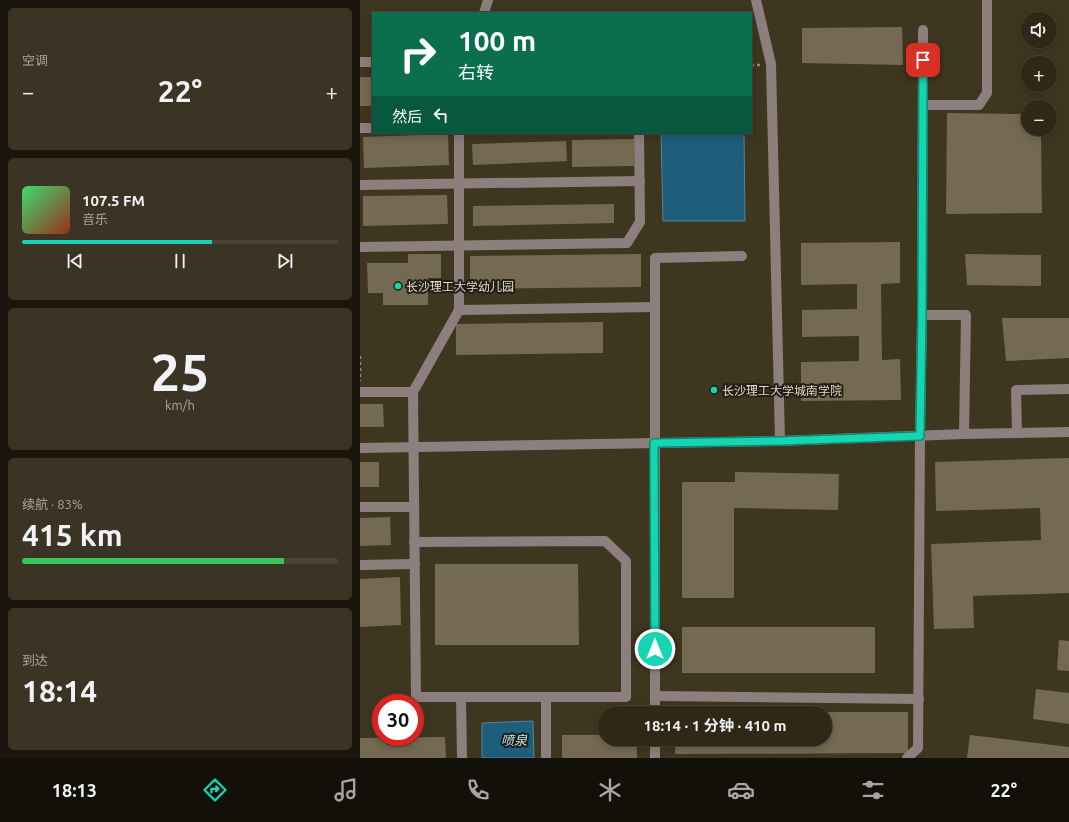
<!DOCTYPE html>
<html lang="zh">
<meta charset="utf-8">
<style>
:root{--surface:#2f2817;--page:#3b3424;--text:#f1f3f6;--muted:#a7a6a1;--line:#4a4436;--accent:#15d5b3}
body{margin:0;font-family:Ubuntu,"Noto Sans SC",sans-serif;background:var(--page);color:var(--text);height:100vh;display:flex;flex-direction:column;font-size:15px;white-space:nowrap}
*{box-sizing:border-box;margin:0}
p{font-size:13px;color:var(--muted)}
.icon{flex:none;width:22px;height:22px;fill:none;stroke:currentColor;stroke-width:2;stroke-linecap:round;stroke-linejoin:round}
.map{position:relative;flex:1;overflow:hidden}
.side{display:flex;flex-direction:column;gap:8px;padding:8px;background:#1a160d;width:360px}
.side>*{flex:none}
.top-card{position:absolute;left:12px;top:12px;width:380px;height:122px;border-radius:0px;box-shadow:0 2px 10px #0003,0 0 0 1px var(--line);background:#0b6e4f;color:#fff;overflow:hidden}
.buttons{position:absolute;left:661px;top:12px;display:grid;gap:8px}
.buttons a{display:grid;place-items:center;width:36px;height:36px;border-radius:50%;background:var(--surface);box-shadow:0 2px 10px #0003,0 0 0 1px var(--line);font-size:20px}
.speed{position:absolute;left:12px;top:694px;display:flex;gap:8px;font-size:20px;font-weight:700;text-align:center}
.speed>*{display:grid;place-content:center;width:52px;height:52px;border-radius:50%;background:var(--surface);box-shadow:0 2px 10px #0003,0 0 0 1px var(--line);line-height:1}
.speed .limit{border:6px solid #d22;background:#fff;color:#111}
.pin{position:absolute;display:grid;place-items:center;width:34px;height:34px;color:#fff;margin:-17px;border-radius:8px;box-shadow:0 2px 6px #0006}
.me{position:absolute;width:44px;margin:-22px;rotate:0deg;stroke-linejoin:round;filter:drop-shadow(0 0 3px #0008)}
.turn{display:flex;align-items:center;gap:14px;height:84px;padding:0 20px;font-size:18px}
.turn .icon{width:52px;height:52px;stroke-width:2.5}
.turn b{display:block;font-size:28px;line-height:34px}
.then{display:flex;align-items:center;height:38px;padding:0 20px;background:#0003;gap:8px;font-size:15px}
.big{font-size:30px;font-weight:700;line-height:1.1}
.side .tile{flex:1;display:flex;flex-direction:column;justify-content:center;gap:6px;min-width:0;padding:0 14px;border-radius:6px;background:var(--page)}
.side .dial{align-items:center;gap:0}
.dial b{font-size:52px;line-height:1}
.song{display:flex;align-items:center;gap:12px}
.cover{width:48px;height:48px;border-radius:6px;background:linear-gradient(135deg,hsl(140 70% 55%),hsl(10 70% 35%))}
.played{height:4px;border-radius:2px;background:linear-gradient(90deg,var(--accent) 60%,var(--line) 60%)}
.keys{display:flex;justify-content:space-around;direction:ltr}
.heat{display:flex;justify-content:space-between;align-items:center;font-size:22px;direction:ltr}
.charge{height:6px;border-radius:3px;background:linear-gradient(90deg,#34c759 83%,var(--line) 0)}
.trip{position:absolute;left:238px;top:706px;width:234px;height:40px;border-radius:20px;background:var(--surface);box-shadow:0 2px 10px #0003,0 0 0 1px var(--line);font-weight:700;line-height:40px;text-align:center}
.menu{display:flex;height:64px;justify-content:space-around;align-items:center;background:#131009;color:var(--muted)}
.menu .icon{width:28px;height:28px}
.menu .selected{color:var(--accent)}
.menu b{font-size:18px;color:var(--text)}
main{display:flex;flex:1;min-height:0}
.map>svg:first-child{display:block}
.water{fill:#1c5e7c;stroke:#578495}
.building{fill:#746951}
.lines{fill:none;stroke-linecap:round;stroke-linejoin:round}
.path{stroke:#948d7b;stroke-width:2.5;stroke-dasharray:3 3;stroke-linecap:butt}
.minor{stroke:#8d7f7d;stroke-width:10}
.route-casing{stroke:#0e8a74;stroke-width:10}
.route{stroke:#15d5b3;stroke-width:7}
.poi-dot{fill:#15d5b3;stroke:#221e14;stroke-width:1.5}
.labels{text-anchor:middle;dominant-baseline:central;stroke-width:4;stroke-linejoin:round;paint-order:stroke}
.poi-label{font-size:12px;fill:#e1dbce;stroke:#221e14;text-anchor:start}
.water-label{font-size:13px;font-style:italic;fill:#bde6fd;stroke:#221e14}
</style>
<main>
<section class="side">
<div class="tile"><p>空调</p>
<div class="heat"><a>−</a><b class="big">22°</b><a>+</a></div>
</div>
<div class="tile">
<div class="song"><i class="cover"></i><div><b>107.5 FM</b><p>音乐</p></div></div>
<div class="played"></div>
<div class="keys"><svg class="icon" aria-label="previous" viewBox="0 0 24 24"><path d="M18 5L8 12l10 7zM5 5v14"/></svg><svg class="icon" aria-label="pause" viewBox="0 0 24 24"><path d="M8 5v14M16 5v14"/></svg><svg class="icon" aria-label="next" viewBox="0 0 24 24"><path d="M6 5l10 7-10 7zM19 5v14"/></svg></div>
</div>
<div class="tile dial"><b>25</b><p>km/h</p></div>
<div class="tile"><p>续航 · 83%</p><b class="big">415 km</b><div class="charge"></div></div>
<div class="tile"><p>到达</p><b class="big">18:14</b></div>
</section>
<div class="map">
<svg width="709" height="758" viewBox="0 0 709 758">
<rect width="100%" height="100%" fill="#3f361f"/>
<g class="water">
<polygon points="301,133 384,133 385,221 303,221"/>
<polygon points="173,721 174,758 122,758 122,723"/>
</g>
<g class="building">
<polygon points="542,27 543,65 442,63 442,28"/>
<rect x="0" y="77" width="13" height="29"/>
<polygon points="587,113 668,114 668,129 681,129 682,213 586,214"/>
<polygon points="88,134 89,165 4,168 3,137"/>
<polygon points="274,139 274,166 212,167 212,140"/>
<polygon points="206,141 207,161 113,165 112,144"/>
<polygon points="87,195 88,224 3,226 3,196"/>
<polygon points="254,204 254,223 113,226 113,206"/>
<polygon points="540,242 540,283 521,284 522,360 540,359 541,400 441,401 441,362 499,361 499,336 442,337 442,310 497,309 497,284 441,285 441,243"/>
<polygon points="48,254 81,254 81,278 68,278 68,305 23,305 23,293 8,293 7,263 48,263"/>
<polygon points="281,254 281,287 110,289 110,256"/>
<polygon points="605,254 681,255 681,286 607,285"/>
<polygon points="642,318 709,318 709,358 646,361"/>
<polygon points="243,322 243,353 96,355 96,324"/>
<polygon points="0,404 23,404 24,427 0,427"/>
<polygon points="709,458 709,593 613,596 614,628 574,629 571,544 681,540 680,508 576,511 575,462"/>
<rect x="0" y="462" width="19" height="25"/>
<polygon points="375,472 479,474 478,510 374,508 374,598 322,598 322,482 375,482"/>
<polygon points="30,517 31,545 0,546 0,518"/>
<polygon points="75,564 218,564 219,645 75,645"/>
<polygon points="40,577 41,625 0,627 0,579"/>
<rect x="322" y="627" width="193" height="46"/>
<polygon points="699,640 709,641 709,671 697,670"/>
<polygon points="676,689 709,693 709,724 673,719"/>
<polygon points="465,712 548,712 548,753 315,754 315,739 465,739"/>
<polygon points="202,735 245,735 245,739 277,739 277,758 202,758"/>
<polygon points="610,735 709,747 709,758 607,758"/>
<polygon points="85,737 86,758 0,758 0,738"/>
</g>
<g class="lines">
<g class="path">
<polyline points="391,65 400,65"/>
<polyline points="0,356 0,381"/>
</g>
<g class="minor">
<polyline points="396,0 411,64 420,441"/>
<polyline points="124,13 128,0"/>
<polyline points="0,62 13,62"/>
<polyline points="563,105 619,105 627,93 627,0"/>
<polyline points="0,128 13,128"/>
<polyline points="0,185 280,181"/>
<polyline points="0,247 267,243 280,222 279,133"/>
<polyline points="99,310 295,307"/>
<polyline points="562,315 606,315 604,434"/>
<polyline points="0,392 53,392"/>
<polyline points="657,433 656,390 709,389"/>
<polyline points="0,448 420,441 604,434 709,432"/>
<polyline points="0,507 54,507"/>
<polyline points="54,542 245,541 266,561 266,697 56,697 53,392 99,310 99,133"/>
<polyline points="0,565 55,564"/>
<polyline points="295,696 559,699"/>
<polyline points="101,697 102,758"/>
<polyline points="186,697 186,758"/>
<polyline points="295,713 295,258 382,256"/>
<polyline points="295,739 295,758"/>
<polyline points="547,758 558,748 560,436 562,315 563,30"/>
</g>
</g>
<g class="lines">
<g class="route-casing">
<polyline id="route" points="295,649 294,443 420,441 560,436 562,315 563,60"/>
</g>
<use href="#route" class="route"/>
</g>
<g class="poi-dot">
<circle cx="38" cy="286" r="4"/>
<circle cx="354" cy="390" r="4"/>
</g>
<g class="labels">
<g class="poi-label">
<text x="46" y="286">长沙理工大学幼儿园</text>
<text x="362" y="390">长沙理工大学城南学院</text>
</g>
<g class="water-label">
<text x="154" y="740">喷泉</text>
</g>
</g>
</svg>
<div class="buttons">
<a><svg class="icon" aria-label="sound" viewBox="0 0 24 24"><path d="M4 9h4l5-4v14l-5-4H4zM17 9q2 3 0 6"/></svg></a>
<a>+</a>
<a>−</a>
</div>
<div class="speed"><div class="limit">30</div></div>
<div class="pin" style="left:563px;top:60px;background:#d93025"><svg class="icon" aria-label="arrive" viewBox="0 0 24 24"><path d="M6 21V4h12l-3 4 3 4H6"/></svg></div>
<svg class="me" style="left:295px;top:649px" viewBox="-20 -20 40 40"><circle r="17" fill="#15d5b3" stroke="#fff" stroke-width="3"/><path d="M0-11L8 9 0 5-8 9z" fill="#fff"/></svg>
<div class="trip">18:14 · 1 分钟 · 410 m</div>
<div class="top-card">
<div class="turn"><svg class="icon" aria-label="right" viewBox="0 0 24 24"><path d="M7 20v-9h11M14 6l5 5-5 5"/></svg><div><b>100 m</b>右转</div></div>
<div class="then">然后<svg class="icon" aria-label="left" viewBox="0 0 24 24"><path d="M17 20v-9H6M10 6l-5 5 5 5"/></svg></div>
</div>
</div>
</main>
<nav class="menu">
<b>18:13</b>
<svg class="icon selected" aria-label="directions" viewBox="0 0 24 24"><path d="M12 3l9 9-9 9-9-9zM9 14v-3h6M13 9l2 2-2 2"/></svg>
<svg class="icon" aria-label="music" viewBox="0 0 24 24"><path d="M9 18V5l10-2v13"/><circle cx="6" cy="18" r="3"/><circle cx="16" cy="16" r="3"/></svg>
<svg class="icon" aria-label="phone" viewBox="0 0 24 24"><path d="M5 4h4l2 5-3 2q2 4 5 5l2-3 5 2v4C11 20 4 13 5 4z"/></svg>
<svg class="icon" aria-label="climate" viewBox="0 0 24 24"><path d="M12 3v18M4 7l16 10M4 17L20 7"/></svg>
<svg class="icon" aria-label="car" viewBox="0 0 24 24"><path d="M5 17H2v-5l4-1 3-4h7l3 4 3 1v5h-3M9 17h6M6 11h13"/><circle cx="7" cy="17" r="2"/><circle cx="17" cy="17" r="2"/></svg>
<svg class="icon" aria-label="filters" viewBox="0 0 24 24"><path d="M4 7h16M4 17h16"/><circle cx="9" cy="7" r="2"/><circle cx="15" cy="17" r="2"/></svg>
<b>22°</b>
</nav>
